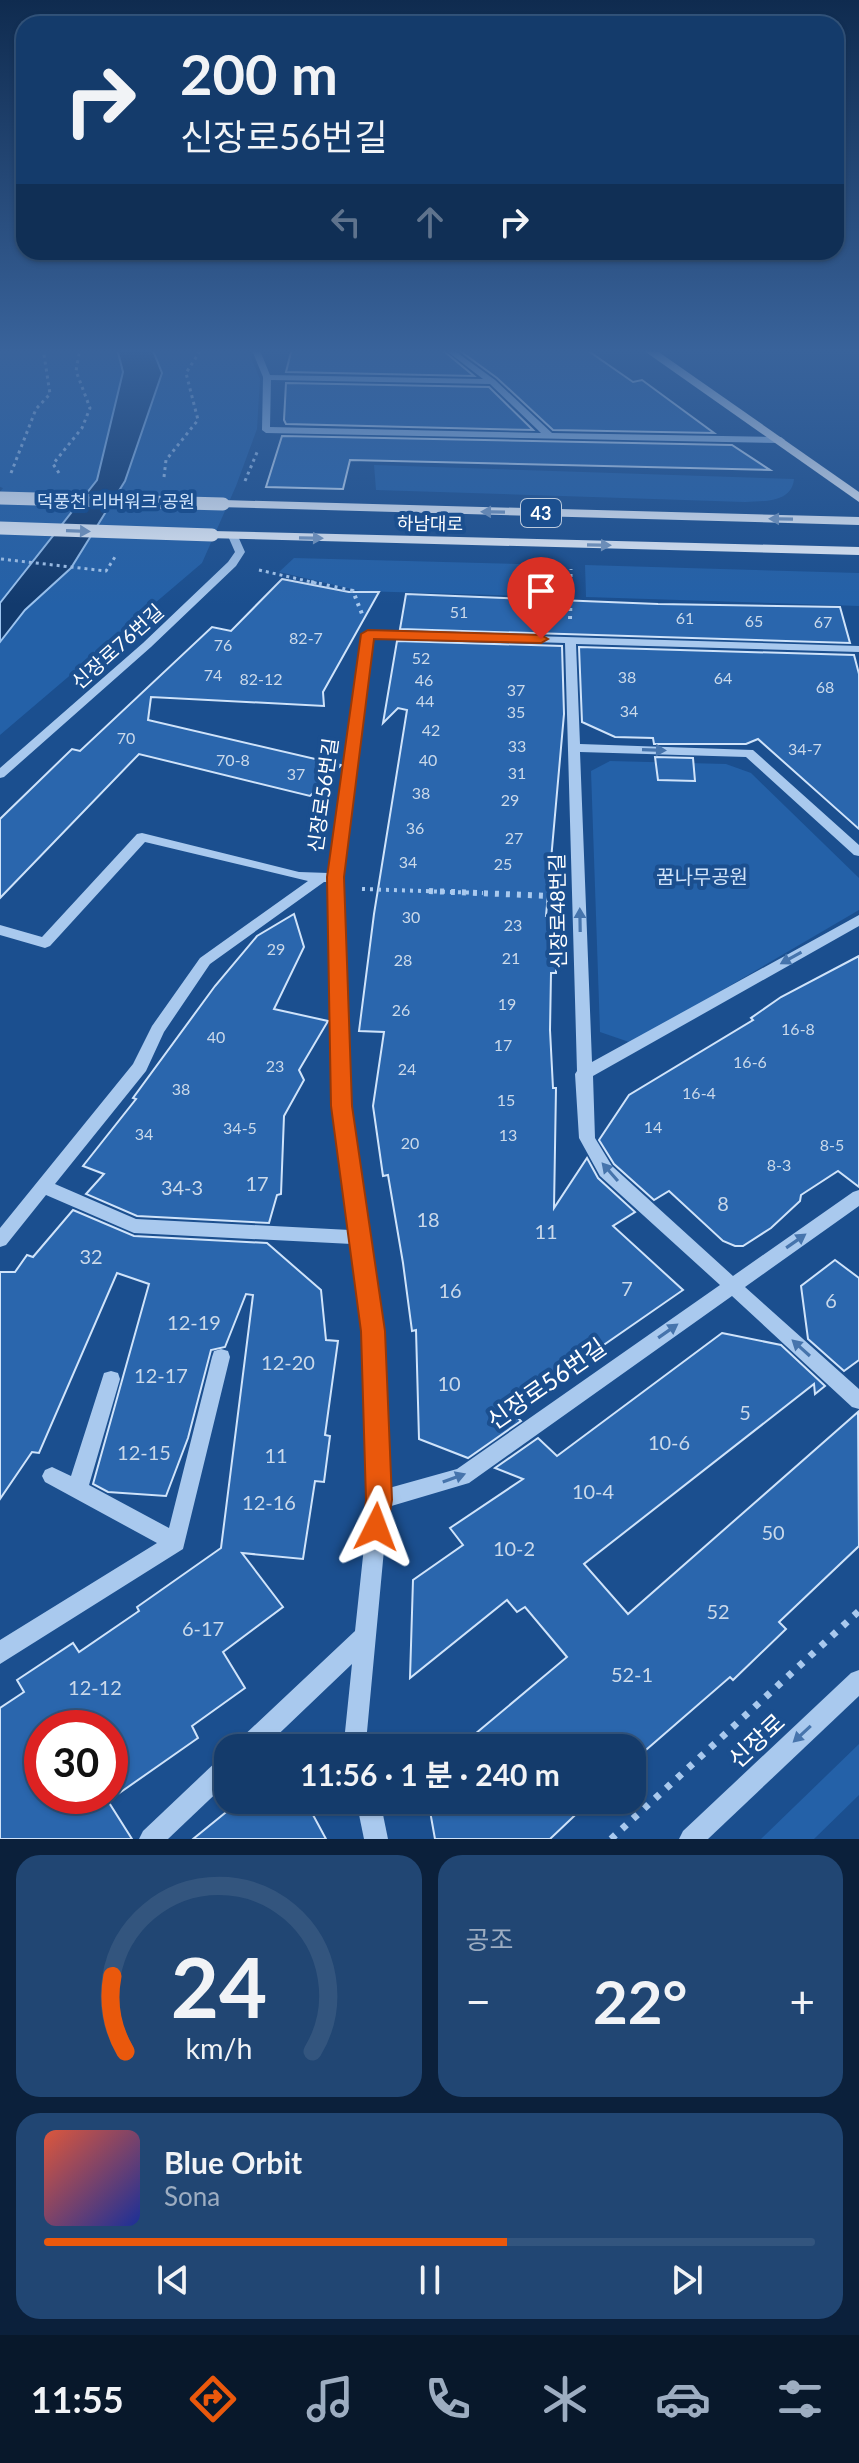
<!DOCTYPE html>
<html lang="ko">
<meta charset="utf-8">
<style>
:root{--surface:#143b6b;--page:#214673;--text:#f1f3f6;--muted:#9dadc1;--line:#33557e;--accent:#ea580c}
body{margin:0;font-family:Lato,"Noto Sans KR",sans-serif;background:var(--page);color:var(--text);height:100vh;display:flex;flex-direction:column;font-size:30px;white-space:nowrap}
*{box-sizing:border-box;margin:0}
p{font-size:26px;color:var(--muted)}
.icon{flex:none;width:44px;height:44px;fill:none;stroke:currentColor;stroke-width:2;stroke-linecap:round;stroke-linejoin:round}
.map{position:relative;height:1839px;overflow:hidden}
.drawer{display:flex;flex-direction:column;gap:16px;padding:16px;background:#0b203b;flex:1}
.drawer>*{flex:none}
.top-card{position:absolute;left:16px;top:16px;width:828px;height:244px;border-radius:24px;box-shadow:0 2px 6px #0004,0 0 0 2px var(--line);background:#143b6b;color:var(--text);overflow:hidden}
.speed{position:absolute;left:24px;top:1710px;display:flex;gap:16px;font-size:40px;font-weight:700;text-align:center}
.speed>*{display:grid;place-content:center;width:104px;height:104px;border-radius:50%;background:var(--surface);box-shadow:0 2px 6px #0004,0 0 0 2px var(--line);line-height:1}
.speed .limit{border:12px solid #d22;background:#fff;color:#111}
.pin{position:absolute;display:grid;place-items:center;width:68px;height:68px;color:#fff;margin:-82px -34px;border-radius:50% 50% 50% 0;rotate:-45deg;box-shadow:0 0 8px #0007}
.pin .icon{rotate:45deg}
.me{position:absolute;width:88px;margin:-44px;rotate:3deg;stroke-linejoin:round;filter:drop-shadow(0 0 6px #0008)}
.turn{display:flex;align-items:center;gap:28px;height:168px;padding:0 32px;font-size:36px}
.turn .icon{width:104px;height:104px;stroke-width:2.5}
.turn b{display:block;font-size:56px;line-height:68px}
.lanes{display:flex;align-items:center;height:76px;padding:0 32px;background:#0003;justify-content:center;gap:40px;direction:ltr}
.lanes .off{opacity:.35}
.big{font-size:60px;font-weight:700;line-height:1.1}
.drawer .widget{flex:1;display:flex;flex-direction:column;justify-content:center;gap:12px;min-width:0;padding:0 28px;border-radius:24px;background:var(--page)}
.drawer .dial{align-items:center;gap:0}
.dial svg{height:208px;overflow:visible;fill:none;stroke:var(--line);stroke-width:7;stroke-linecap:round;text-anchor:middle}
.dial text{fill:var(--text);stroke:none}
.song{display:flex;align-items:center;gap:24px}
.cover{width:96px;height:96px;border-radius:12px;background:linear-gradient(135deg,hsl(10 70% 55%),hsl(230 70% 35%))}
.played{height:8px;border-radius:4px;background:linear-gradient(90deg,var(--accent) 60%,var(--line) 60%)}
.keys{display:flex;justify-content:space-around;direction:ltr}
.heat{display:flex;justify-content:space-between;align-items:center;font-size:44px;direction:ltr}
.drawer .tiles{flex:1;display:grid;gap:16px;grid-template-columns:1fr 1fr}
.widget:last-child{grid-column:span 2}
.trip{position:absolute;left:214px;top:1734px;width:432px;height:80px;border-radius:24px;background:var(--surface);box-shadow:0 2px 6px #0004,0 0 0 2px var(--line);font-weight:700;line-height:80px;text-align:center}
.tabs{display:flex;height:128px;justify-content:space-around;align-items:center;background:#08182b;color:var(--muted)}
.tabs .icon{width:56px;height:56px}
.tabs .selected{color:var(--accent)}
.tabs b{font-size:36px;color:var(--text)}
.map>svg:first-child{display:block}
.green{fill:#2461a8}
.water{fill:#123a6d;stroke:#9cc4f0;stroke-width:2}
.building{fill:#2a66ad;stroke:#cfe3fa;stroke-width:2;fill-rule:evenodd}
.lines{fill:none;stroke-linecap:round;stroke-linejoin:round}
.path-far3{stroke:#a9c9ee;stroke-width:3;stroke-dasharray:3 4;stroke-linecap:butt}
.path-far2{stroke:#a9c9ee;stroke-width:4;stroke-dasharray:3 5;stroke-linecap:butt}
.path-far1{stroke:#a9c9ee;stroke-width:6;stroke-dasharray:4 7;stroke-linecap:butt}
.path{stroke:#a9c9ee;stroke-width:7;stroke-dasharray:6 9;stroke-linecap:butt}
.minor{fill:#a9c9ee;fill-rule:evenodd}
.major{fill:#f0f6ff;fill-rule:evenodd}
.major-bridge{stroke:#f0f6ff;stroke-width:13}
.oneway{fill:#7b9ac1}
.oneway2{fill:#4674ac}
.route{fill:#ea580c;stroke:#983908;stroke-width:2}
.labels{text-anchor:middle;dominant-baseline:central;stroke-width:8;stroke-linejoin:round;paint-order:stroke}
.number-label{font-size:16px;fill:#cad9ea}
.far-park-label{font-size:18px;fill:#cfe3fa;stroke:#1b4f8f}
.shield{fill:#1b4f8f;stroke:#bbcadd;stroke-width:2}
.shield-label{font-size:18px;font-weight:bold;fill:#fff}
.far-street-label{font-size:18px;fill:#fff;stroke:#1b4f8f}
.street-label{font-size:20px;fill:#fff;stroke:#1b4f8f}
.park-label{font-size:20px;fill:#cfe3fa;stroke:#1b4f8f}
.near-number-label{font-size:20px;fill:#cad9ea}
.near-street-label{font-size:24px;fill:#fff;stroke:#1b4f8f}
</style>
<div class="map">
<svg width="859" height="1839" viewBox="0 0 859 1839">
<rect width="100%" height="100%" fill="#1b4f8f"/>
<g class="green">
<polygon points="0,348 247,348 260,379 257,429 236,486 202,563 0,735 0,492 3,488 0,487"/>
<path d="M374 465 794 479C792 503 763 501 745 502L376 490Z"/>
<polygon points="294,558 558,565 557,597 360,591 279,572"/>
<polygon points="585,565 859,573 859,606 586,597"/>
<polygon points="610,761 726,764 751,773 859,878 859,910 632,1043 600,1032 591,771"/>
<polygon points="859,1744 859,1795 814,1839 761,1839"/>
</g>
<polygon class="water" points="117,348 152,348 162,373 125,481 71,568 25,610 0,642 0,603 97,480 123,372"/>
<g class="building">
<polygon points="292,348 440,348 474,376 286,372"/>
<polygon points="456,348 584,348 633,382 642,380 714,433 553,430 497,378"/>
<polygon points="286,383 489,387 533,430 286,424 284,420"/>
<polygon points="282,436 732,445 770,470 350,460 343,489 266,487"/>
<polygon points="282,579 349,592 379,592 323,692 324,706 151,697 148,720 341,765 310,796 139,754 0,898 0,819 72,749 80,751 212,627 231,631"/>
<polygon points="406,594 658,604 840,607 850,643 400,629"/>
<polygon points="397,641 562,646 564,714 546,916 557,915 556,973 551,973 550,1030 553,1088 556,1088 554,1208 587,1158 598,1178 635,1212 613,1226 683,1290 510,1410 521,1421 468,1458 419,1439 416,1330 412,1331 403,1263 388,1175 383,1176 373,1106 384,1032 359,1031 374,914 407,710 398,708 383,723"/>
<polygon points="579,647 854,655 859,674 859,829 758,739 746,744 654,744 653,738 615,737 582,722"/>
<polygon points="655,757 693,758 695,781 658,780"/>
<polygon points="294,914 304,947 274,1009 328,1021 299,1070 304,1080 284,1116 281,1194 277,1195 269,1223 137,1216 86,1194 104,1174 83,1166 136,1099 133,1098 215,986 257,936"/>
<polygon points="859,956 859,1187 838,1171 801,1195 800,1201 771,1228 743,1246 735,1246 723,1241 669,1191 654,1200 614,1164 599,1140 629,1095 753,1020 751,1018 781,997"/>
<path d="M73 1210 134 1236 267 1243 321 1290 326 1340 338 1341 325 1435 330 1436 324 1482 315 1481 303 1559 242 1553 283 1607 223 1652 245 1688 192 1726 198 1738 108 1801 132 1839H0V1708L24 1692 17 1680 73 1643 79 1652 139 1611 137 1607 221 1548 253 1295 246 1294 225 1347 211 1350 188 1438 166 1496 108 1492 93 1484 149 1284 117 1273 39 1453 32 1452 0 1499V1272H15L27 1255 33 1257ZM42 1728H110V1796H42Z"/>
<polygon points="835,1260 859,1278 859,1360 844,1371 808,1339 801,1286"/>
<polygon points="722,1333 781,1345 825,1386 815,1394 814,1384 584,1564 628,1614 858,1412 859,1546 779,1622 786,1629 733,1680 730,1677 632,1762 632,1748 442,1748 455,1734 463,1744 567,1657 525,1607 517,1612 507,1600 410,1678 413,1580 463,1545 450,1528 523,1479 495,1468 538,1438 557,1456"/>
<polygon points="241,1800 305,1800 326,1839 193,1839"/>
<polygon points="428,1800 591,1800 550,1839 435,1839"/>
</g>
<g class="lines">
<g class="path-far3">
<polyline points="11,473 36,409 50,394 43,348"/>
<polyline points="59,473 53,464 82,428 90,408 76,371 80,348"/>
<polyline points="164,477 166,460 198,420 186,373 202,348"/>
<polyline points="245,481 258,450"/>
<polyline points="1,559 106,571 115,557"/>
<polyline points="259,570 320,584"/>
<polyline points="571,584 571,569"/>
</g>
<g class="path-far2">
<polyline points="311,582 353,591 362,614"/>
<polyline points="570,619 571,582"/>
<polyline points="362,889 483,893"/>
</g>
<polyline class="path-far1" points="429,891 552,896"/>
<polyline class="path" points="611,1839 859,1611"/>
<g class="minor">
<path d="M251 348H259L270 375 483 379 443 348H451L495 380 552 433 781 437 785 440 781 443 266 433 262 430 263 377ZM271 380 490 384 541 433 270 427Z"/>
<polygon points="229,534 237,534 245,552 236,566 151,647 4,777 0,778 0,768 143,643 228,562 235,552 228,536"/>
<path d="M368 631 859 646V652L576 644 580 744 753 750 859 845V856L854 855 746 757 580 752 592 1062 859 915V926L593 1076 595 1138 612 1166 733 1276 853 1192 859 1190V1206L745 1287 859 1389V1409L852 1407 732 1296 469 1483 388 1507 367 1732 370 1748H348L345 1732 352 1664 264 1748H236L239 1740 355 1631 369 1500 364 1331 352 1244 134 1233 46 1195 6 1245 0 1247V1228L133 1064 152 1026 200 958 308 881 145 842 50 946 45 948 0 935V925L42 937 137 834 142 833 299 872 329 873 363 634ZM373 637 565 643 577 1071 575 1074 579 1138 600 1176 720 1285 457 1469 389 1488 382 1331 349 1106 342 877ZM324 882H328L333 1106 350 1230 136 1219 55 1184 146 1071 164 1032 210 964Z"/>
<polygon points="221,1349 228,1351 230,1357 183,1549 0,1664 0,1640 157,1543 45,1482 42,1476 45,1470 52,1467 71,1476 104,1373 111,1371 118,1373 120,1379 89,1485 169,1528 212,1357 214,1351"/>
<polygon points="859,1670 859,1696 708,1839 679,1839 683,1831 851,1673"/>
<polygon points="228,1754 228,1782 168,1839 139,1839 143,1831 220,1758"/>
<polygon points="356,1800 380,1800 388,1839 364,1839"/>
</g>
<g class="major">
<polygon points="640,348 653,348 859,492 859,502"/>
<polygon points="223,500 859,517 859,525 218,507 216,504"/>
<polygon points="212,531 859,547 859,555 207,538 205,535"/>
</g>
<g class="major-bridge">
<polyline points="0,498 223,504"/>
<polyline points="0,528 212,535"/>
</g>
</g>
<defs><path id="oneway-solid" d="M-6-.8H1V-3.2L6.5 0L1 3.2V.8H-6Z" transform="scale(2)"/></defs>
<g class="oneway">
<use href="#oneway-solid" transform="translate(493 512) rotate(-179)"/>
<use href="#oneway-solid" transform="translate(781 519) rotate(-179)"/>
<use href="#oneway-solid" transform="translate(78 531) rotate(2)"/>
<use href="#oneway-solid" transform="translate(311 538) rotate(1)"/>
<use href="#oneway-solid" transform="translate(599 545) rotate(1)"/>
</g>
<g class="oneway2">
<use href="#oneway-solid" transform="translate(654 750) rotate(2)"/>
<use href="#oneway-solid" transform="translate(580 920) rotate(-91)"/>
<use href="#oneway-solid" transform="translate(791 958) rotate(151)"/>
<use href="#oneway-solid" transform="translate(610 1172) rotate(-131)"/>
<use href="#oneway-solid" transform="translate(796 1241) rotate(-35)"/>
<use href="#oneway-solid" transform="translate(668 1331) rotate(-35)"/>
<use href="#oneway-solid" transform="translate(801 1348) rotate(-138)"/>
<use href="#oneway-solid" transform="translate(454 1478) rotate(-20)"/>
<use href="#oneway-solid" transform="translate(802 1734) rotate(137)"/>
</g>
<linearGradient id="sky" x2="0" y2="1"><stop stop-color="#0f2b4f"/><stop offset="0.58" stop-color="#39639b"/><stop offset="1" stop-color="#39639b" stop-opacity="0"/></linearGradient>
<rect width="859" height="605" fill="url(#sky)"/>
<polygon class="route" points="368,630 541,635 548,639 541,643 374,639 344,877 352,1106 385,1331 392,1500 386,1536 376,1540 367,1536 363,1527 366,1500 361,1331 331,1106 327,877 361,634"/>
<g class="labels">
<g class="number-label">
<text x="459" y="611">51</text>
<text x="685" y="617">61</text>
<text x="754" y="620">65</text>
<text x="823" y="621">67</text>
<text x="306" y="637">82-7</text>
<text x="223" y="644">76</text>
<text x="421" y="657">52</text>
<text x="213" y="674">74</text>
<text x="627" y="676">38</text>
<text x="723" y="677">64</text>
<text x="261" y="678">82-12</text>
<text x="424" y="679">46</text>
<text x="825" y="686">68</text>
<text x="516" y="689">37</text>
<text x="425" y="700">44</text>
<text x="629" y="710">34</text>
<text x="516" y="711">35</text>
<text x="431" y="729">42</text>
<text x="126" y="737">70</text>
<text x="517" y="745">33</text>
<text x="805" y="748">34-7</text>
<text x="233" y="759">70-8</text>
<text x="428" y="759">40</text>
<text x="517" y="772">31</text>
<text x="296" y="773">37</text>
<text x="421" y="792">38</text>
<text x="510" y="799">29</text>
<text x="415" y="827">36</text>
<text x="514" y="837">27</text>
<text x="408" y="861">34</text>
<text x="503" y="863">25</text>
<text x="411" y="916">30</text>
<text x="513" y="924">23</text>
<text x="276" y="948">29</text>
<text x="511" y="957">21</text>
<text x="403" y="959">28</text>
<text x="507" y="1003">19</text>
<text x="401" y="1009">26</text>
<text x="798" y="1028">16-8</text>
<text x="216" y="1036">40</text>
<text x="503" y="1044">17</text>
<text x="750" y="1061">16-6</text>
<text x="275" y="1065">23</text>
<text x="407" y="1068">24</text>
<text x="181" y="1088">38</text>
<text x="699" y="1092">16-4</text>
<text x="506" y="1099">15</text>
<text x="653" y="1126">14</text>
<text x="240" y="1127">34-5</text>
<text x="144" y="1133">34</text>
<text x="508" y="1134">13</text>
<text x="410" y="1142">20</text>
<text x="832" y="1144">8-5</text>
<text x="779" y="1164">8-3</text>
</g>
<g class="far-park-label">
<text x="116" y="501">덕풍천 리버워크 공원</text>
</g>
<rect class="shield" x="521" y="499" width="40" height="28" rx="6"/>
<g class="shield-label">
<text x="541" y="513">43</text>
</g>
<g class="far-street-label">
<text transform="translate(430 523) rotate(1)">하남대로</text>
</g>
<g class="street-label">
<text transform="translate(117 646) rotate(-42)">신장로76번길</text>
<text transform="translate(322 795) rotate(-82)">신장로56번길</text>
<text transform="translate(557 911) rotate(-91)">신장로48번길</text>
</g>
<g class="park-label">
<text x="702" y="876">꿈나무공원</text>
</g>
<g class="near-number-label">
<text x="257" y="1183">17</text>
<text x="182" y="1187">34-3</text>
<text x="723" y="1203">8</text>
<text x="428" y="1219">18</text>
<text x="546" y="1231">11</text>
<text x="91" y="1256">32</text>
<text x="627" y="1288">7</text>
<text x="450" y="1290">16</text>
<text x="831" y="1300">6</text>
<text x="194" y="1322">12-19</text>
<text x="288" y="1362">12-20</text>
<text x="161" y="1375">12-17</text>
<text x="449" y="1383">10</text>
<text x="745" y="1412">5</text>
<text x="669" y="1442">10-6</text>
<text x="144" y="1452">12-15</text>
<text x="276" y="1455">11</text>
<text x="593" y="1491">10-4</text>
<text x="269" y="1502">12-16</text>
<text x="773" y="1532">50</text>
<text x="514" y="1548">10-2</text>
<text x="718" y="1611">52</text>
<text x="203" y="1628">6-17</text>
<text x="632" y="1674">52-1</text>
<text x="95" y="1687">12-12</text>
</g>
<g class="near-street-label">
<text transform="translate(546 1383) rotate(-35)">신장로56번길</text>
<text transform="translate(756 1740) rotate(-43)">신장로</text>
</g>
</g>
</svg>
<div class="speed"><div class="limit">30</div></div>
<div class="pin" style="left:541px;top:639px;background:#d93025"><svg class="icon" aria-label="arrive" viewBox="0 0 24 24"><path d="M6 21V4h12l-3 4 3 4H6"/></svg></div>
<svg class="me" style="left:376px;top:1527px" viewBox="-20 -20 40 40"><path d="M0-17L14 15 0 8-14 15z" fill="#ea580c" stroke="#fff" stroke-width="4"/></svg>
<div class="trip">11:56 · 1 분 · 240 m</div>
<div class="top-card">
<div class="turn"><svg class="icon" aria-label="right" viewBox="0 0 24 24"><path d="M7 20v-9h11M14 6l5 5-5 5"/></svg><div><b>200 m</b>신장로56번길</div></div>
<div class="lanes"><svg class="icon off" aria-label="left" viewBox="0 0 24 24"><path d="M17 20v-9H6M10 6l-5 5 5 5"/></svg><svg class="icon off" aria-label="ahead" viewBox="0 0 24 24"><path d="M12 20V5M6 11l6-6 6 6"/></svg><svg class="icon" aria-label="right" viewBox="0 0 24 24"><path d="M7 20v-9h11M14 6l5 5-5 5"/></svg></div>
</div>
</div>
<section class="drawer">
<div class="tiles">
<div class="widget dial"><svg viewBox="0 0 100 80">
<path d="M14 69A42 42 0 1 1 86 69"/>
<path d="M14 69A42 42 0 0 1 9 40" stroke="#ea580c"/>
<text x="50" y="56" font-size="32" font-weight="700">24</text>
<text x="50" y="72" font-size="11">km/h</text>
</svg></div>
<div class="widget"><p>공조</p>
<div class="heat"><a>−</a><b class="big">22°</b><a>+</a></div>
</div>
<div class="widget">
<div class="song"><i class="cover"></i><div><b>Blue Orbit</b><p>Sona</p></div></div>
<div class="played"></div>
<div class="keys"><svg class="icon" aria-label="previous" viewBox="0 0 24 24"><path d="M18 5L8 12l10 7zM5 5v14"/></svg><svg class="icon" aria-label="pause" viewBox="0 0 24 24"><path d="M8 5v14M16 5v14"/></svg><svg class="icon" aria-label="next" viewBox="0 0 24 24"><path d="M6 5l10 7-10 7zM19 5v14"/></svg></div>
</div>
</div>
</section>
<nav class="tabs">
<b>11:55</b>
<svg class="icon selected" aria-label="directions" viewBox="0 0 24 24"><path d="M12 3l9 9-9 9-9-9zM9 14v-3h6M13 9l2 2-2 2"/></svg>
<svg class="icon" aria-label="music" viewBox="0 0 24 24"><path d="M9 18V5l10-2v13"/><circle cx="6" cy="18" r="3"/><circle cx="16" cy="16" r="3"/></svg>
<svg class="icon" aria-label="phone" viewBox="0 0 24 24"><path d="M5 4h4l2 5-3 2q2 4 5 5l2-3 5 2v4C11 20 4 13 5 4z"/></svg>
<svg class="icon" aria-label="climate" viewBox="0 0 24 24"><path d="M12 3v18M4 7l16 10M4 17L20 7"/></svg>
<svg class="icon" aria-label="car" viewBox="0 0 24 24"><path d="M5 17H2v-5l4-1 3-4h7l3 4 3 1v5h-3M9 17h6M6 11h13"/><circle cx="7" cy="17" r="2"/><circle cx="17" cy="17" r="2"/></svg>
<svg class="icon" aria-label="filters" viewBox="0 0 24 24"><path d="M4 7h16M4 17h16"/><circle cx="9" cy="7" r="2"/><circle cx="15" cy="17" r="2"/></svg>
</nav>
